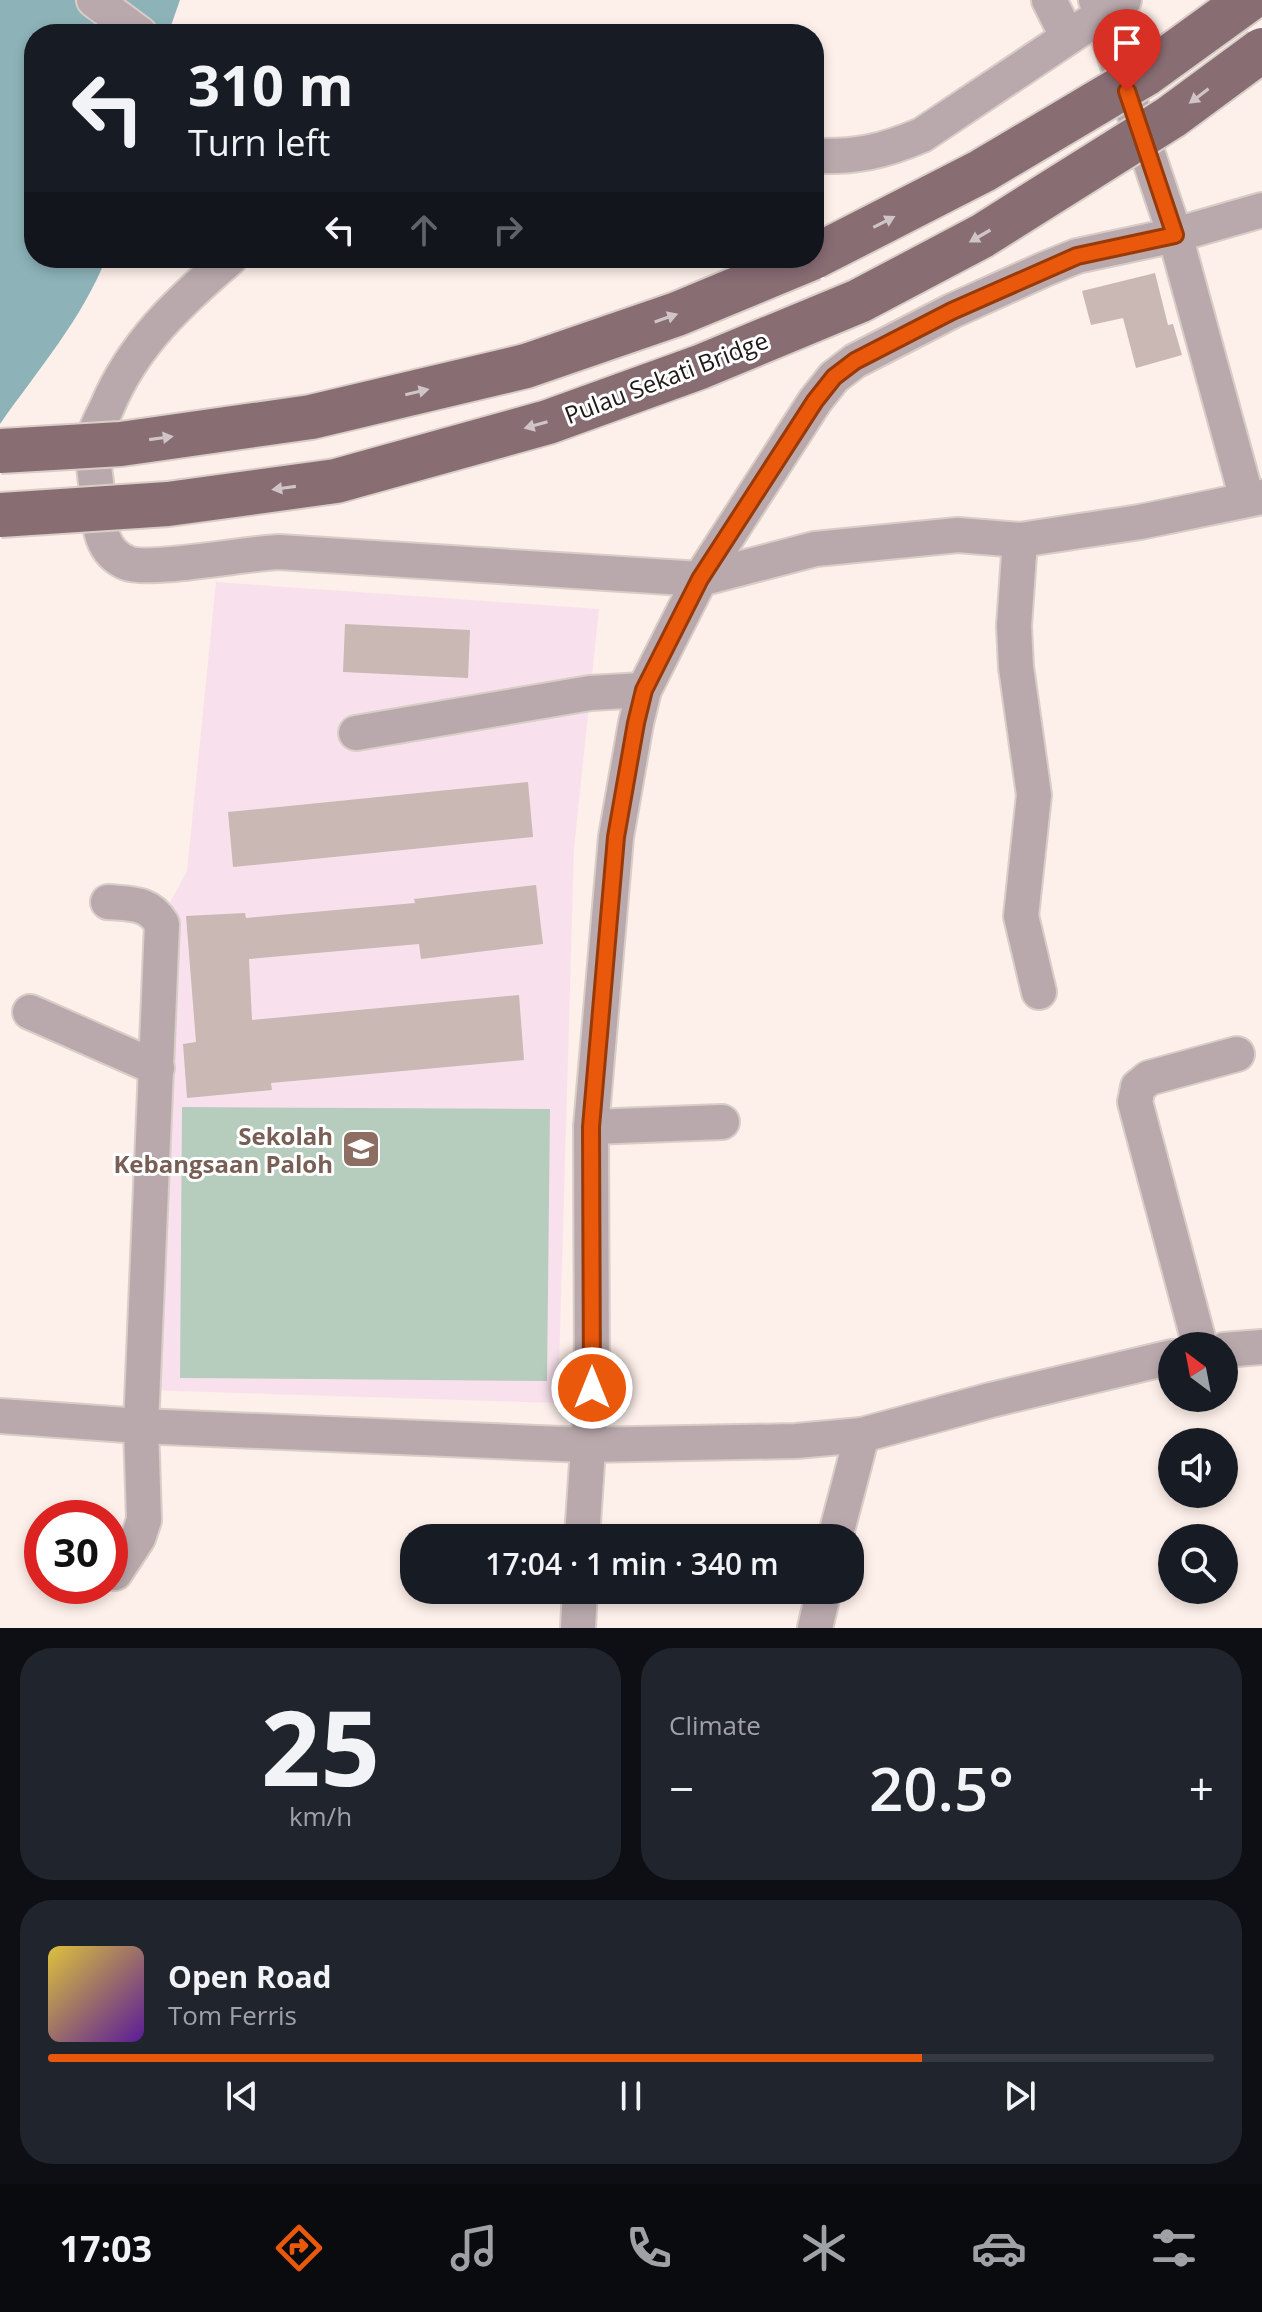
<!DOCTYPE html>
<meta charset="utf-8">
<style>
:root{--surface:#171b24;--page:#20242c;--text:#f1f3f6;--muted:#9ea1a6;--line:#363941;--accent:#ea580c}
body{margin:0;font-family:"Open Sans",sans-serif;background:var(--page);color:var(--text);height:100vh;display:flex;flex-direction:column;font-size:30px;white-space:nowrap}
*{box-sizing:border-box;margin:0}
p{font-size:26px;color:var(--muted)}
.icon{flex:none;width:44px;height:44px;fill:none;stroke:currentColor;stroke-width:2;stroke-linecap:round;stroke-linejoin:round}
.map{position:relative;height:1628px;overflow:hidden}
.details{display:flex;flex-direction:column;gap:20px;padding:20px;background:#0d0f14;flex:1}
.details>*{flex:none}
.guide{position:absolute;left:24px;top:24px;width:800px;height:244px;border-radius:32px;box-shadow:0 4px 12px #0003;background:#171b24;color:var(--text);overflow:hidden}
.needle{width:52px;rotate:328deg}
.fabs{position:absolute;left:1158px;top:1332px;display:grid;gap:16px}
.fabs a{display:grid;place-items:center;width:80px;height:80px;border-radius:50%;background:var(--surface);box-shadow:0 4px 12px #0003;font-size:40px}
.speed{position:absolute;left:24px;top:1500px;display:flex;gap:16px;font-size:40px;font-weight:700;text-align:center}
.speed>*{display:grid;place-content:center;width:104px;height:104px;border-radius:50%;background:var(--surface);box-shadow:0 4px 12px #0003;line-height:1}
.speed .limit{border:12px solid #d22;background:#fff;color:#111}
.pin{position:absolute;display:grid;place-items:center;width:68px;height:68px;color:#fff;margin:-82px -34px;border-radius:50% 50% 50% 0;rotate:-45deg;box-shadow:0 0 8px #0007}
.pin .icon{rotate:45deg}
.me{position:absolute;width:88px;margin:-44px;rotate:0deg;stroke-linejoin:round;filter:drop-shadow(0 0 6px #0008)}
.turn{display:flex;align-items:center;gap:28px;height:168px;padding:0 32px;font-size:36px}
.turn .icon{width:104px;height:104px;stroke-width:2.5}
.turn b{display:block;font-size:56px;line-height:68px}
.lanes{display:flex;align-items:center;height:76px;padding:0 32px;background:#0003;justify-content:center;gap:40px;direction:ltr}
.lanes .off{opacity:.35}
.big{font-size:60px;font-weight:600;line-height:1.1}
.details .tile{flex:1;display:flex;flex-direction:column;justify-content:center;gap:12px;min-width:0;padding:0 28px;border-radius:32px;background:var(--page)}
.details .dial{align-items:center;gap:0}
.dial b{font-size:104px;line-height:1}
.song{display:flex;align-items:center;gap:24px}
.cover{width:96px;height:96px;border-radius:12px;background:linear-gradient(135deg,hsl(50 70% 55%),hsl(270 70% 35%))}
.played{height:8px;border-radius:4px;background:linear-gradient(90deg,var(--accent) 75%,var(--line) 75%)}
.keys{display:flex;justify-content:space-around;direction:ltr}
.heat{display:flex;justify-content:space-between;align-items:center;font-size:44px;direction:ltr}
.details .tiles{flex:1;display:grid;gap:20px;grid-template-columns:1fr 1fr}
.tile:last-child{grid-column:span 2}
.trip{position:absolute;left:400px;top:1524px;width:464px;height:80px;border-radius:32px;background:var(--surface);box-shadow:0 4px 12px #0003;font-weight:600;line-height:80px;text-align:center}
.dock{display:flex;height:128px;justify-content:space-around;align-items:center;background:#090b0e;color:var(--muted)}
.dock .icon{width:56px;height:56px}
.dock .on{color:var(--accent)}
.dock b{font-size:36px;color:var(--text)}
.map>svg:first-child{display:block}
.education{fill:#f8e1ed}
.green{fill:#b6ccbd}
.water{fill:#8db3b8}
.building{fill:#c9b8b3}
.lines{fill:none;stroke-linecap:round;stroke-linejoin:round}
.minor-casing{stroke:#d9cdc7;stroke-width:38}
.minor{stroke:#b9a9ad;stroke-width:34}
.major-bridge-casing{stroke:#d9cdc7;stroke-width:48;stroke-linecap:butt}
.major-bridge{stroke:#886d73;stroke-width:44}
.oneway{fill:#cfc5c7}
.route-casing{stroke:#983908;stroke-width:20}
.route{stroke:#ea580c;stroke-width:14}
.labels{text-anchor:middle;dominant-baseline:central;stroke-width:6;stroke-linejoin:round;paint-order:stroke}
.street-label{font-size:24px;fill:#1e1816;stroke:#fff}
.education-label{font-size:24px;font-weight:bold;fill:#785e54;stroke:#fff;text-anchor:end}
</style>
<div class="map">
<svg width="1262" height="1628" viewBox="0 0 1262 1628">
<rect width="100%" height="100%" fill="#fdefe9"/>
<polygon class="education" points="216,582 599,609 574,849 558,1403 147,1390 167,908 187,871"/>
<polygon class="green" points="182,1107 550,1109 547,1381 180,1378"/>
<path class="water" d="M0 0H180L168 34H34V258H106C83 318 37 371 0 424Z"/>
<g class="building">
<polygon points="1155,273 1168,325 1173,324 1182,355 1136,368 1123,318 1091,325 1082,291"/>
<polygon points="345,624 470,630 468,678 343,672"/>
<polygon points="528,782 533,837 233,867 228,812"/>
<polygon points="536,885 543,944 421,959 419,944 249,959 252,1020 519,995 524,1060 271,1083 272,1090 187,1098 183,1044 196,1042 186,916 245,913 246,918 415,903 414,899"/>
</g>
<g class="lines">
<g class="minor-casing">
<g id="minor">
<polyline points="94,0 140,34"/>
<polyline points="1049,0 1067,36"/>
<polyline points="1096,0 1175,235 1247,499"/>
<path d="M814 156C857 157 882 152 922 135L1124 0"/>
<path d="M230 258C180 301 133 344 107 407 103 416 97 425 95 435 90 455 97 482 98 502 99 527 101 552 127 563 149 572 248 553 279 552L700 579 815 549 958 535 1020 540 1140 522 1262 497"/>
<polyline points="1020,540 1014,626 1016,667 1034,795 1021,916 1039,992"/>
<polyline points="356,733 590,693 644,690"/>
<path d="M108 902C132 904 149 902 162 924L141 1426 144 1520 138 1538 115 1573"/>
<polyline points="30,1012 157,1068"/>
<polyline points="591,1127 722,1122"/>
<polyline points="1200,1346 1135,1102 1138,1087 1149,1078 1237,1054"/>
<polyline points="1224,1350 1262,1347"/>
<polyline points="0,1416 141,1426 586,1445 796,1441 862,1435 991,1400 1172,1357"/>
<polyline points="582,1538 592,1388 591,1127 616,837 636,723 644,690 700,579 815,401 834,377 855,361 952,311 1045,269 1077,256 1175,235 1262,210"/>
<polyline points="835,1538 862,1435"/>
<polyline points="578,1628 580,1590"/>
<polyline points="815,1628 824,1590"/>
</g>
</g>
<use href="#minor" class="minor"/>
<g class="major-bridge-casing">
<g id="major-bridge">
<polyline points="814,257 982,171 1147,73 1248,0"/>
<polyline points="0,451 121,444 311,417 526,366 677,314 812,258"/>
<polyline points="0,515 168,504 336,481 548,422 700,367 859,301 982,236 1171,117 1262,50"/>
</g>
</g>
<use href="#major-bridge" class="major-bridge"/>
</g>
<defs><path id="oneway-solid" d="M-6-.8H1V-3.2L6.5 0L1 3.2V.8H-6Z" transform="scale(2)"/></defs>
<g class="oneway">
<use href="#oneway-solid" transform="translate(1199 96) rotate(143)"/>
<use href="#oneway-solid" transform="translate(884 222) rotate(-27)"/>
<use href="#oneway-solid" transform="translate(980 236) rotate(150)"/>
<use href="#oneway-solid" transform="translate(666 318) rotate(-19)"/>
<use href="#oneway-solid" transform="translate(417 392) rotate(-13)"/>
<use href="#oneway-solid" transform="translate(536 425) rotate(164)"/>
<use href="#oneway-solid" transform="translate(161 438) rotate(-8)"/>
<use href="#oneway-solid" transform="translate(284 488) rotate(172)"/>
</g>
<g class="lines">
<g class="route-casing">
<polyline id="route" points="592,1388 591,1127 616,837 636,723 644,690 700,579 815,401 834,377 855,361 952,311 1077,256 1175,235 1127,91"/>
</g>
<use href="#route" class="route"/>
</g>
<defs>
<g id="school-square" transform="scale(2)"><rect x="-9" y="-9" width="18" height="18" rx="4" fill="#8d6e63" stroke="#fff"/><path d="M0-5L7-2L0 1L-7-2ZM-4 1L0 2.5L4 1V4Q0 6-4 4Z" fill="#fff"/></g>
</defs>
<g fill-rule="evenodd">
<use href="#school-square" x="361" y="1149"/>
</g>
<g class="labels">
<g class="street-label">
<text transform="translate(666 377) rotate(-21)">Pulau Sekati Bridge</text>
</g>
<g class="education-label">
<text x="333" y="1135">Sekolah<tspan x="333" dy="28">Kebangsaan Paloh</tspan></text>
</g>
</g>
</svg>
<div class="fabs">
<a><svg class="needle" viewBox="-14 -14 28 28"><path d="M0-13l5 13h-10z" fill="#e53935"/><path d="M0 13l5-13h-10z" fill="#9ea1a6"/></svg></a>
<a><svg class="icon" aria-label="sound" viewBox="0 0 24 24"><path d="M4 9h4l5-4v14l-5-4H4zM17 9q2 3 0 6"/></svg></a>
<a><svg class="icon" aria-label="search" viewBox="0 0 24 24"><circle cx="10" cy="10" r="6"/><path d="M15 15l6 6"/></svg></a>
</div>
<div class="speed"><div class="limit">30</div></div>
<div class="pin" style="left:1127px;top:91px;background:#d93025"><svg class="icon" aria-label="arrive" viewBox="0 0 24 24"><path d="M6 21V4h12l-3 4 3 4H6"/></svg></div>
<svg class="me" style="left:592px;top:1388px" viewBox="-20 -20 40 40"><circle r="17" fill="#ea580c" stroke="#fff" stroke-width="3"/><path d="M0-11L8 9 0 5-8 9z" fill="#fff"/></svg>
<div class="trip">17:04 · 1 min · 340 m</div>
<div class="guide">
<div class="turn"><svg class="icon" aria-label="left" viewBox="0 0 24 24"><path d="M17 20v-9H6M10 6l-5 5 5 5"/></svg><div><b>310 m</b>Turn left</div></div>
<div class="lanes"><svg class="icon" aria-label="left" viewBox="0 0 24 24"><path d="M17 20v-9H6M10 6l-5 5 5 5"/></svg><svg class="icon off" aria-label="ahead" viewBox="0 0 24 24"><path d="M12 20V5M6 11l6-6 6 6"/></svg><svg class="icon off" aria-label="right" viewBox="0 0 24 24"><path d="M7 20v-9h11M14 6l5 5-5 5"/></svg></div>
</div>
</div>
<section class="details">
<div class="tiles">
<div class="tile dial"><b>25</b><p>km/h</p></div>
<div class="tile"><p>Climate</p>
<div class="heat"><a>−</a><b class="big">20.5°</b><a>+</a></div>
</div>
<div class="tile">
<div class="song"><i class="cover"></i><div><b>Open Road</b><p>Tom Ferris</p></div></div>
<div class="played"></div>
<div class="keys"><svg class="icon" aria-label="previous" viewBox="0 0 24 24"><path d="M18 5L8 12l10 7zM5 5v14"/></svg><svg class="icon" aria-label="pause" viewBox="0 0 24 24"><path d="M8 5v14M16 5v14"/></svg><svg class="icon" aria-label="next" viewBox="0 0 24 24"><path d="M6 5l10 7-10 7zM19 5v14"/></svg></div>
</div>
</div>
</section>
<nav class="dock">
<b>17:03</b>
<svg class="icon on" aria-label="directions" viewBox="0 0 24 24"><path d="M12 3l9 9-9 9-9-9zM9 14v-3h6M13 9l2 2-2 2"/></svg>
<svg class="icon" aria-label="music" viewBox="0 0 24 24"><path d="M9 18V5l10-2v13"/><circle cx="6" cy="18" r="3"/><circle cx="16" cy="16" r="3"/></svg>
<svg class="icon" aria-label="phone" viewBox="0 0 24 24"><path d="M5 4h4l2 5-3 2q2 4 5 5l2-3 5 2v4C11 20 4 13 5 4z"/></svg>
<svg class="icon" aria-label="climate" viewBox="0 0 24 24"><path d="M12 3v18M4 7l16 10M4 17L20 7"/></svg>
<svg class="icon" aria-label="car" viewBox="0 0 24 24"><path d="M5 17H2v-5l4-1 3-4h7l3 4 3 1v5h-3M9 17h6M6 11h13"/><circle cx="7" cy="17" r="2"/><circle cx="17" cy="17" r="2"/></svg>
<svg class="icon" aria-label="filters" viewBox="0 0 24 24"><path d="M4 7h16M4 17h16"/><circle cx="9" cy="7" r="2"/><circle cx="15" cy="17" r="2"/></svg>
</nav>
